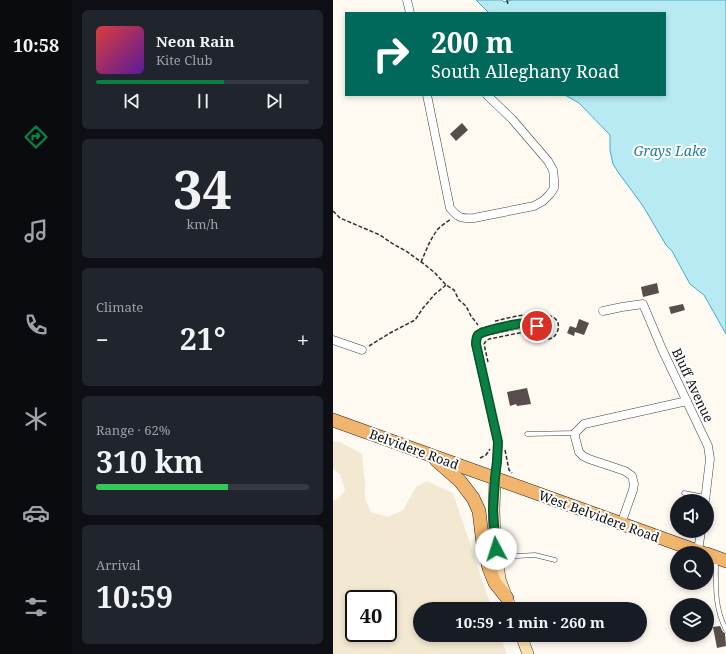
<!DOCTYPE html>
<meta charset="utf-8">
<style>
:root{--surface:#171b24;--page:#20242c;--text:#f1f3f6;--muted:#9ea1a6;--line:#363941;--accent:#0b8043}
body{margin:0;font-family:"Noto Serif",serif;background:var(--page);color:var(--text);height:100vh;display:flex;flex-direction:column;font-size:15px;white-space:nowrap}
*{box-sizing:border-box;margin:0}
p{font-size:13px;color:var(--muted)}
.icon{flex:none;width:22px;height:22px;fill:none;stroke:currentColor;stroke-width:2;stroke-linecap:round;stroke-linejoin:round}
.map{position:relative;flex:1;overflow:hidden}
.drawer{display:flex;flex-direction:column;gap:10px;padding:10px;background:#0d0f14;width:261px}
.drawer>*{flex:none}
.top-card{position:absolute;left:12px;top:12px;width:321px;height:84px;border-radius:0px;box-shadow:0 2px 6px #0003;background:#00695c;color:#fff;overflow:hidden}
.controls{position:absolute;left:337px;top:494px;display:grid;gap:8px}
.controls a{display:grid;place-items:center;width:44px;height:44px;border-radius:50%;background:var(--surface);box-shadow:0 2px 6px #0003;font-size:20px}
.speed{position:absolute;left:12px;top:590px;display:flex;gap:8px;font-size:20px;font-weight:700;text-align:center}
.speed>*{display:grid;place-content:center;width:52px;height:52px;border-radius:50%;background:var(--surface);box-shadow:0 2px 6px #0003;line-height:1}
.speed .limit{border:2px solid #111;border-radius:6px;background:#fff;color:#111}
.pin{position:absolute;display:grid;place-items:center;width:34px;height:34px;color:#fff;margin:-17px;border:2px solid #fff;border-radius:50%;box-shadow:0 1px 4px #0007}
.me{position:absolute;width:44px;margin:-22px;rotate:355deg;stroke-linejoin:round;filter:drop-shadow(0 0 3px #0008)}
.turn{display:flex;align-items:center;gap:14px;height:84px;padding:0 20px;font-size:18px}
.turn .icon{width:52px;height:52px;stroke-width:2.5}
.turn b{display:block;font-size:28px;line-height:34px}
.big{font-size:30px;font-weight:700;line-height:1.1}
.drawer .card{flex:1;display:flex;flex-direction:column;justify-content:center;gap:6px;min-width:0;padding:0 14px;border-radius:6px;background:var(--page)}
.drawer .dial{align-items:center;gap:0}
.dial b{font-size:52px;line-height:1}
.song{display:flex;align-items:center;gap:12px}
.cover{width:48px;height:48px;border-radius:6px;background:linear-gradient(135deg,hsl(0 70% 55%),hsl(270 70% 35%))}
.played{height:4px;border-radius:2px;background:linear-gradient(90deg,var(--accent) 60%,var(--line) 60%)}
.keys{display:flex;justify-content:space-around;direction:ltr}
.heat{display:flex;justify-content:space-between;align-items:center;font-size:22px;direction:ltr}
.charge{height:6px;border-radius:3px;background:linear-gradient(90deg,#34c759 62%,var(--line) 0)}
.trip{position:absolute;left:80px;top:602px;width:234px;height:40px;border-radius:20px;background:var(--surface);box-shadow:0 2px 6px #0003;font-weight:700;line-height:40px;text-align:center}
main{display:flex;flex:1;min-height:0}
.menu{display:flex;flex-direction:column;width:72px;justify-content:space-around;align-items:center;background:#090b0e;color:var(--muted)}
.menu .icon{width:28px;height:28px}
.menu .active{color:var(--accent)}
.menu b{font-size:18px;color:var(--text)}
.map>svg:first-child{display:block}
.farmland{fill:#f3e9d2;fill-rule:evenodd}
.water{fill:#b8eaf3;stroke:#42aec7}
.building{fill:#574d4b}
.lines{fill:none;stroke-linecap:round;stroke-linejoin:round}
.lane-casing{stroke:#414141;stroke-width:5}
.street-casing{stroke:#414141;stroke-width:9}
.secondary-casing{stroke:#303030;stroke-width:12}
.primary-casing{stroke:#1f1f1f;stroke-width:14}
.path{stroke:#303030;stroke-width:1.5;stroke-dasharray:4 2;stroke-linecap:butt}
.lane{stroke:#fff;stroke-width:4}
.street{stroke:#fff;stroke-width:8}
.secondary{stroke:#fbe2af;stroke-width:11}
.primary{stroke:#f2b56d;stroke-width:13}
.route-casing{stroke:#07532c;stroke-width:10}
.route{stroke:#0b8043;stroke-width:7}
.labels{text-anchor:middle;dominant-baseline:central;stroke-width:4;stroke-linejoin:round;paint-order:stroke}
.street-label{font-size:13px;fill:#0e0e0e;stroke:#fff}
.water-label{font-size:14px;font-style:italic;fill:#1d7f9b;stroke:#fff}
</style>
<main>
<nav class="menu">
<b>10:58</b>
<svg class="icon active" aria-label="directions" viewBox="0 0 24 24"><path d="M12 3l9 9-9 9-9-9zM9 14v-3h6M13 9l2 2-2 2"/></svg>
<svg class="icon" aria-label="music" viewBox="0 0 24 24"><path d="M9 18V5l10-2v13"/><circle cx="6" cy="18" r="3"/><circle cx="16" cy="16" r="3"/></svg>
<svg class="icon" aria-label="phone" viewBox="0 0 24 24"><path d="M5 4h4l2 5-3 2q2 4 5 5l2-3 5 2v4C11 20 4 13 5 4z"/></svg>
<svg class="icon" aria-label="climate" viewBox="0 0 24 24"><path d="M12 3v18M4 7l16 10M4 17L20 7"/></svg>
<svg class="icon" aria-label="car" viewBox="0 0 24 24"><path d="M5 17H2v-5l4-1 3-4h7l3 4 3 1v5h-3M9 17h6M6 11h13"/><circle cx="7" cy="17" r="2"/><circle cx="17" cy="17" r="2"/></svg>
<svg class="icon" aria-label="filters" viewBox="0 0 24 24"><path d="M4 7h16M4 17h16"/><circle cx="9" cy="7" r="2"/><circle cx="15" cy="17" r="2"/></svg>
</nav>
<section class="drawer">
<div class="card">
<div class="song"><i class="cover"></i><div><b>Neon Rain</b><p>Kite Club</p></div></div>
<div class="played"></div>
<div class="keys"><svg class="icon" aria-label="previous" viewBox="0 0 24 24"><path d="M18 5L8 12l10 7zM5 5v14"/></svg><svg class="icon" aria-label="pause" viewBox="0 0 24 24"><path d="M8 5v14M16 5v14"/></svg><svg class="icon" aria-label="next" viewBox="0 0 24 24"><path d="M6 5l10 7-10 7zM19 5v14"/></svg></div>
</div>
<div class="card dial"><b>34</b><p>km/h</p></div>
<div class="card"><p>Climate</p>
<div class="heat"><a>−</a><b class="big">21°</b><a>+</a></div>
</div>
<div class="card"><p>Range · 62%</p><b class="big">310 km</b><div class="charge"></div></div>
<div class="card"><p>Arrival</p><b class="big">10:59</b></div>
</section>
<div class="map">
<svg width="393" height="654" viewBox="0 0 393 654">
<rect width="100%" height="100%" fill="#fef9f1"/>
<path class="farmland" d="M0 441 7 442 29 454 32 485V499L38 512 55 517 70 510 83 487 94 481 120 493 159 609H87V635H167L174 654H0V501L5 499 12 490 7 474 0 469ZM21 599H55V633H21Z"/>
<polygon class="water" points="143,0 169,0 171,2 179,0 393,0 393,334 371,295 357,284 339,251 333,245 310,206 285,172 280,164 277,150 277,135 246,103 232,95 332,95 332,13 156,13"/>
<g class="building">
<polygon points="129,123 135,130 123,141 117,134"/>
<polygon points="324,283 326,293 310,297 308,287"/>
<polygon points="350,304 352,310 338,314 336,307"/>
<polygon points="246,319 256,323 251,335 242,332 241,336 234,333 237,326 243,328"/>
<polygon points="194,388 198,404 184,406 183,404 177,406 174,392"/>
<polygon points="387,626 390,632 392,633 393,646 384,648 380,627"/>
</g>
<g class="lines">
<g class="lane-casing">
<g id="lane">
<polyline points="194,434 242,433"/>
<polyline points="351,493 372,497"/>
<polyline points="164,557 202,555 222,560"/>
<path d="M383 560C383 585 381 606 393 630"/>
</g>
</g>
<g class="street-casing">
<g id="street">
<polyline points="74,0 77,13"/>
<path d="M94 95 117 208C125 218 129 219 141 218L201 206 210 201 217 194 221 188V179L220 170 215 161 179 119 154 95"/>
<polyline points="270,311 289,307 310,304 329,349 375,446 377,459 372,501"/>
<polyline points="0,340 29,350"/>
<path d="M162 478 164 461 165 442 143 345C143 338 144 336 149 332L194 323 214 328"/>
<polyline points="288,524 300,490 301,484 299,476 292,471 256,459 250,456 246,452 242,437 242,433 251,424 354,401"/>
<polyline points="365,551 368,531"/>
</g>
</g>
<g class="secondary-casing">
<g id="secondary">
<polyline points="162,478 161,510 162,541 167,579 178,609"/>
<polyline points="188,635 195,654"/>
</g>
</g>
<g class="primary-casing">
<g id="primary">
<polyline points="0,420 370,553"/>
<polyline points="103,460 127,481 140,498 146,511 150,544 156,568 162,583 174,598"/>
<polyline points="374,554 393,561"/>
</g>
</g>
<g class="path">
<polyline points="174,0 175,5"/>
<polyline points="0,211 7,218 47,235 60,244 73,251 91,264 102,273 113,285 121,290 126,300 133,306 138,316 145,325"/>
<path d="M88 262C93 251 97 239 105 229 109 225 114 222 118 219"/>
<path d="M162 321C172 319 184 315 195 315 200 315 205 316 211 316 214 316 216 315 220 317 231 323 224 342 211 339 208 338 206 335 203 333"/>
<polyline points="36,346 57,333 82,320 90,308 102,294 113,285"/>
<polyline points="155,362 151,344 153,341 156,339 196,331"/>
<polyline points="172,450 176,470 179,473"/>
<polyline points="147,458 153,455 157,449"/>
</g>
<use href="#lane" class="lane"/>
<use href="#street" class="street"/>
<use href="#secondary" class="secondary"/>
<use href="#primary" class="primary"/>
</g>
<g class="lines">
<g class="route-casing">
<path id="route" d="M163 549 162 541 160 510 162 478 164 461 165 442 143 344C143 341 143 338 145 335 149 331 188 322 195 323 198 323 201 325 204 326"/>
</g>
<use href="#route" class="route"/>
</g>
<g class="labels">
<g class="street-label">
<text transform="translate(360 385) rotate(65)">Bluff Avenue</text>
<text transform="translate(81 449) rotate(20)">Belvidere Road</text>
<text transform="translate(266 516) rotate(20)">West Belvidere Road</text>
</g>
<g class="water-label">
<text x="337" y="150">Grays Lake</text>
</g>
</g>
</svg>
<div class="controls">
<a><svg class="icon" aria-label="sound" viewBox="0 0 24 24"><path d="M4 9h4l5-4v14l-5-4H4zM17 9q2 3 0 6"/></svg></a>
<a><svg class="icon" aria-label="search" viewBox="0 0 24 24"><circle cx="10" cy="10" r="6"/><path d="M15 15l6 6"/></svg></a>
<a><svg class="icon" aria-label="layers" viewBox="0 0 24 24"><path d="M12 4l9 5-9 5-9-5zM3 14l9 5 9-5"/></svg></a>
</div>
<div class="speed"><div class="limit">40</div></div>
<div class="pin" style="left:204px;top:326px;background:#d93025"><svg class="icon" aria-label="arrive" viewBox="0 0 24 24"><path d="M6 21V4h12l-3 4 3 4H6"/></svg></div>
<svg class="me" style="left:163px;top:549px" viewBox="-20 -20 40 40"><circle r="19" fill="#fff"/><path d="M0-13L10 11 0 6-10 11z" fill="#0b8043"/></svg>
<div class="trip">10:59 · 1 min · 260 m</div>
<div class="top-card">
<div class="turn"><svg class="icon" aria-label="right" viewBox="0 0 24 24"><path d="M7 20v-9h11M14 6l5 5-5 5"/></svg><div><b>200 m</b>South Alleghany Road</div></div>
</div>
</div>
</main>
